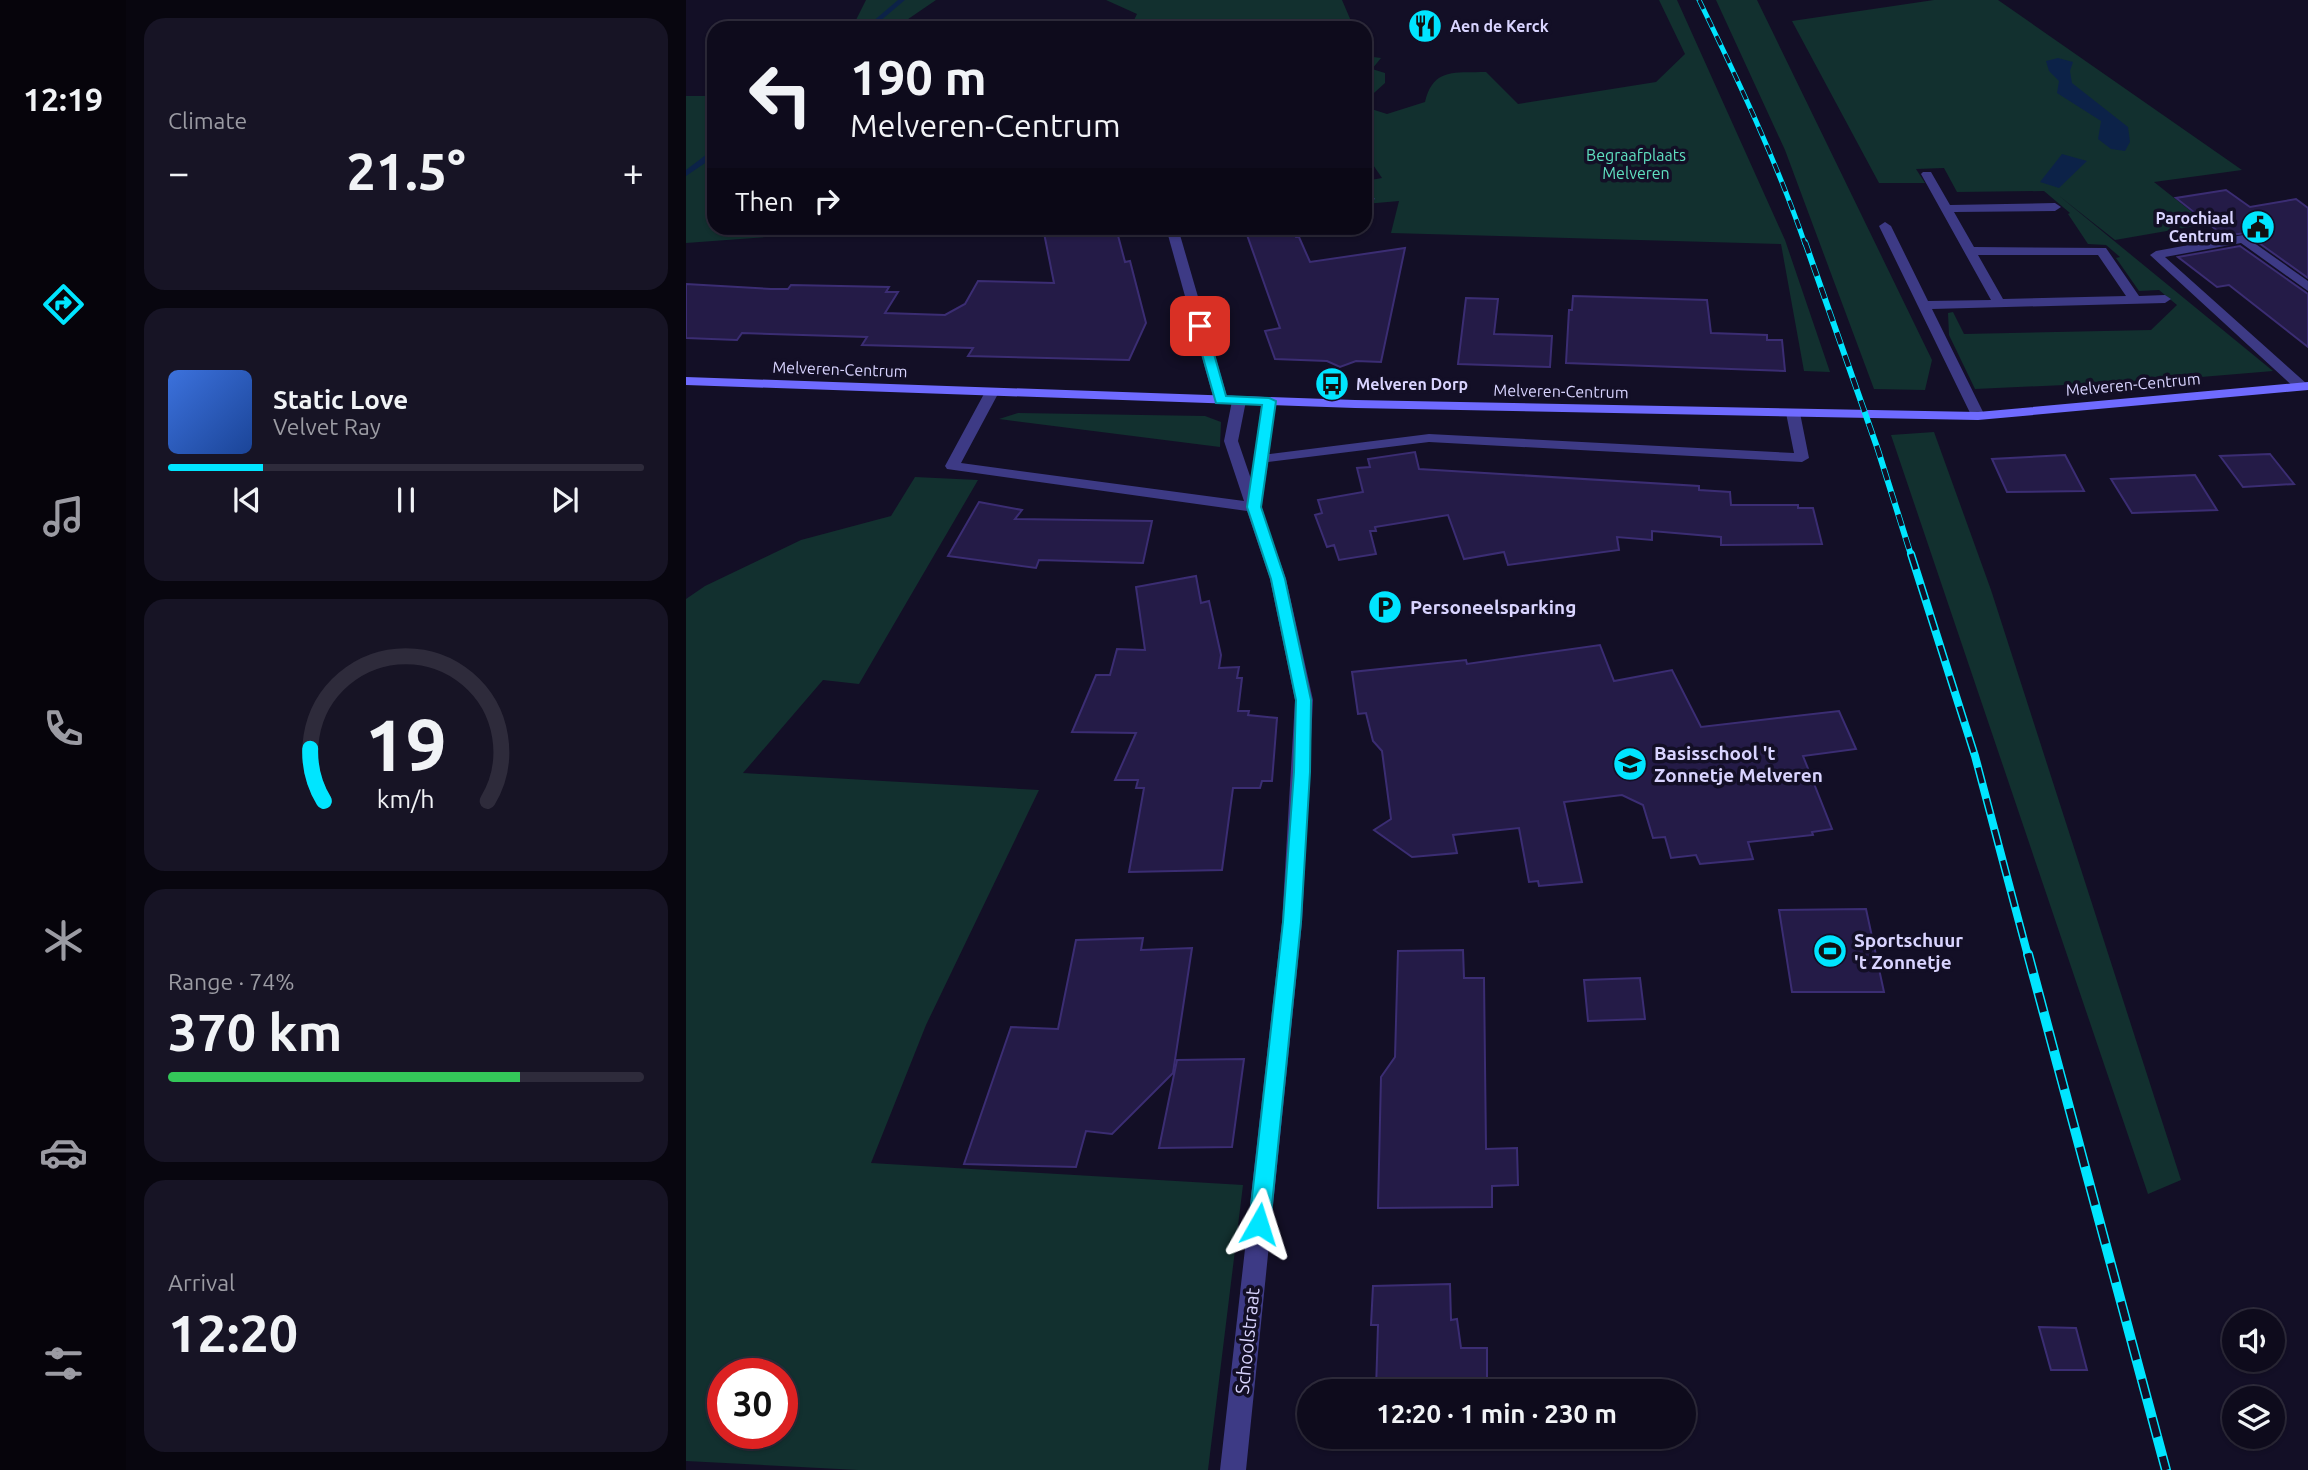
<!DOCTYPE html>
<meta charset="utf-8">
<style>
:root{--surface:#0e0b1c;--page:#171425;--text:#f1f3f6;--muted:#9b9ba3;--line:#2e2b3b;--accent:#00e5ff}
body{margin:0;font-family:Ubuntu,sans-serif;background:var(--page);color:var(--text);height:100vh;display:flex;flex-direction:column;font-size:26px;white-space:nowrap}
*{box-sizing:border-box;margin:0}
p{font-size:23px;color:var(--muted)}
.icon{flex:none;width:38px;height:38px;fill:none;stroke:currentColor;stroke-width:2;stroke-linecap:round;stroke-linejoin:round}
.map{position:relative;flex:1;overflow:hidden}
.sheet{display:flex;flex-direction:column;gap:18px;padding:18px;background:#08060f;width:560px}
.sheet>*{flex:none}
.hud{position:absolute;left:21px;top:21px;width:665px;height:214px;border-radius:21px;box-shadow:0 2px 5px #0004,0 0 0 2px var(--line);background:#0e0b1c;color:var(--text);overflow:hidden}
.tools{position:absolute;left:1536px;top:1309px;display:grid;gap:14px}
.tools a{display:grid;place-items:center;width:63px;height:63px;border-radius:50%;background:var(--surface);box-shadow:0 2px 5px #0004,0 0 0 2px var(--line);font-size:35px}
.speed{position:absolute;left:21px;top:1358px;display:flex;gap:14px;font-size:35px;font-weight:700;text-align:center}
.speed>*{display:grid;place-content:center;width:91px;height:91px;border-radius:50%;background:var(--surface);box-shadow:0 2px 5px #0004,0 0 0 2px var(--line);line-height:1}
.speed .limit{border:10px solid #d22;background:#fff;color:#111}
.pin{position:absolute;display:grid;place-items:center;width:60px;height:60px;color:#fff;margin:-30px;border-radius:14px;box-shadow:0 4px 10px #0006}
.me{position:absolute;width:77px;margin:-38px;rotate:6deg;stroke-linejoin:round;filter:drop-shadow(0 0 5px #0008)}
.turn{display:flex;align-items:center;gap:24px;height:147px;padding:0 28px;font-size:32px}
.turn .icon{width:91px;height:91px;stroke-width:2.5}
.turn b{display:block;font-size:49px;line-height:60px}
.then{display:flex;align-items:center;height:66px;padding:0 28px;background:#0003;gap:14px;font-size:26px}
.big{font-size:52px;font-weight:700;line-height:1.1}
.sheet .card{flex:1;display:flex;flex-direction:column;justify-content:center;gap:10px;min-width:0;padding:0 24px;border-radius:21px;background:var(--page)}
.sheet .dial{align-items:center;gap:0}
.dial svg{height:182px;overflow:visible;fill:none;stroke:var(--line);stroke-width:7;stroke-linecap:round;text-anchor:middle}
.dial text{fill:var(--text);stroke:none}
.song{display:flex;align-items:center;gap:21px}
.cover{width:84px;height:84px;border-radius:10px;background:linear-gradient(135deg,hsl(220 70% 55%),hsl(220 70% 35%))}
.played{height:7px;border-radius:4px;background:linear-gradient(90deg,var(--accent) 20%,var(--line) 20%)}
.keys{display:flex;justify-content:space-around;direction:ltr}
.heat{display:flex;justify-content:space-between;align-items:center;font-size:38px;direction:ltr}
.charge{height:10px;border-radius:5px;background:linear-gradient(90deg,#34c759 74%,var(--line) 0)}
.trip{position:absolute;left:611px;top:1379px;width:399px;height:70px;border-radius:35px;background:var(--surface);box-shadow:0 2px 5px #0004,0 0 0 2px var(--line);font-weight:700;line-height:70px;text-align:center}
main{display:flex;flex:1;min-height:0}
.menu{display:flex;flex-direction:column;width:126px;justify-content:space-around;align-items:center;background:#06040b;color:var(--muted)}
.menu .icon{width:49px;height:49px}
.menu .current{color:var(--accent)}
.menu b{font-size:32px;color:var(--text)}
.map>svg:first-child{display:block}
.green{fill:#12302f;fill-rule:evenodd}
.water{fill:#0c2248}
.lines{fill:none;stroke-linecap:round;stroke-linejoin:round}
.stream{fill:#0c2248;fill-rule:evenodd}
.building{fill:#241b47;stroke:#3b2d73;stroke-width:2}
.lane{fill:#3d3a85;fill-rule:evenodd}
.street{fill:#3d3a85;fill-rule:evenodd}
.secondary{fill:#6f6bff;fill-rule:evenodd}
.rail-far3-casing{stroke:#00e5ff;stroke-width:5}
.rail-far2-casing{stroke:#00e5ff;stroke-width:6}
.rail-far1-casing{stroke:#00e5ff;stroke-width:8}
.rail-casing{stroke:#00e5ff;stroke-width:10}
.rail-far3{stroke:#130f26;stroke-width:3.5;stroke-dasharray:10;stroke-linecap:butt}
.rail-far2{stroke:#130f26;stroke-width:4.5;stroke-dasharray:12;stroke-linecap:butt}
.rail-far1{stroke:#130f26;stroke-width:5;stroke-dasharray:16;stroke-linecap:butt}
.rail{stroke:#130f26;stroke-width:7;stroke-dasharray:20;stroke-linecap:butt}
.route{fill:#00e5ff;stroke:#0095a6;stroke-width:2}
.labels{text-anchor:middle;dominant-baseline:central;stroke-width:7;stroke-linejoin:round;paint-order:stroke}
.far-poi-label{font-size:16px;font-weight:bold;fill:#d9d4ff;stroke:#130f26;text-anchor:start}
.far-park-label{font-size:16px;fill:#5fe0c0;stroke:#130f26}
.far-street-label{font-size:16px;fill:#d9d4ff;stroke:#130f26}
.poi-label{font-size:19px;font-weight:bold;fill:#d9d4ff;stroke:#130f26;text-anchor:start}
.street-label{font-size:19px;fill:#d9d4ff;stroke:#130f26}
</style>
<main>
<nav class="menu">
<b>12:19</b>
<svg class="icon current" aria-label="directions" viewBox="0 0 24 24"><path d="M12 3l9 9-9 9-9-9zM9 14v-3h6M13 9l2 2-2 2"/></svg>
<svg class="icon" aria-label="music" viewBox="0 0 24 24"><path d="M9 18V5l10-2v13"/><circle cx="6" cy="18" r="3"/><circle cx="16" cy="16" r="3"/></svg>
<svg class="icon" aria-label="phone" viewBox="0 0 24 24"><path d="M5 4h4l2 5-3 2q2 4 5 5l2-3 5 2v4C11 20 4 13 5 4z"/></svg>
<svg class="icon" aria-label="climate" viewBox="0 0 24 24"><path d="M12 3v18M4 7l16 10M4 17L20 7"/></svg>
<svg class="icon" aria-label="car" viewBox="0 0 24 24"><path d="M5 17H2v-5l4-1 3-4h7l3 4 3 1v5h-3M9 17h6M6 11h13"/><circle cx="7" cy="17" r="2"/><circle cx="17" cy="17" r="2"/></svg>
<svg class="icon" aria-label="filters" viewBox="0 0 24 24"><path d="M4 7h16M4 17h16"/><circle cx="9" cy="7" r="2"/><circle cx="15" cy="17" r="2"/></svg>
</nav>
<section class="sheet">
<div class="card"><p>Climate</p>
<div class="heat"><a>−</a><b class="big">21.5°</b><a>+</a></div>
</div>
<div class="card">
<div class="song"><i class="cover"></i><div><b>Static Love</b><p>Velvet Ray</p></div></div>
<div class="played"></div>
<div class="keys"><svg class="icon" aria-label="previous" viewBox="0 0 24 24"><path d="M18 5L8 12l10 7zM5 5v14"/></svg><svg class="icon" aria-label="pause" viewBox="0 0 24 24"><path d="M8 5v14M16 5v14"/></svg><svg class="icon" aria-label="next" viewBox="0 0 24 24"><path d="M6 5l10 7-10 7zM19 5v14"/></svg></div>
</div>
<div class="card dial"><svg viewBox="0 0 100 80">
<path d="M14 69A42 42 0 1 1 86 69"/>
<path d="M14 69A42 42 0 0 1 8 46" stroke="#00e5ff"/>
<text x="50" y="56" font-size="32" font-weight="700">19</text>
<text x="50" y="72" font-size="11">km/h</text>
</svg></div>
<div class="card"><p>Range · 74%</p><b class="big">370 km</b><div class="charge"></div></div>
<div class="card"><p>Arrival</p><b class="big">12:20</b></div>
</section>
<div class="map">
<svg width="1622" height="1470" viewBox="0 0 1622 1470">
<rect width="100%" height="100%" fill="#130f26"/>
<g class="green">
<polygon points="180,0 250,0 209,28 161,28 170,20"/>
<polygon points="420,0 656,0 668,28 444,28 451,14"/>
<path d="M973 0H991L1099 240 1144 372 1118 371 1095 244 705 233 713 201 679 204V181L696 178 679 153V107L701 114 739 102C747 67 770 73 800 72L832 104 970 82 999 54Z"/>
<polygon points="1030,0 1071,0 1246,360 1239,390 1188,389 1099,150"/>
<polygon points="1248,0 1312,0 1556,170 1468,182 1521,224 1429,240 1372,195 1587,371 1467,381 1289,389 1263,335 1262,313 1267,312 1278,334 1465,330 1491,305 1473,290 1453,291 1430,258 1434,257 1420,245 1402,244 1382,214 1384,213 1358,191 1271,192 1258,168 1230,169 1239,183 1193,183 1106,21"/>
<polygon points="679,56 695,58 686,69 699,73 699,83 679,101"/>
<polygon points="0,96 28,96 28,228 200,228 0,243"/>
<polygon points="332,413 519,416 535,422 534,447 313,419"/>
<polygon points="1248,432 1305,590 1495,1180 1462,1194 1205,435"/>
<path d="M229 477 292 480 173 684 137 680 57 773 353 790 240 1025 185 1163 557 1185 522 1470H172L0 1461V599L19 586 115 540 205 516ZM37 1374H96V1433H37Z"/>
</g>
<g class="water">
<polygon points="1372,58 1387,62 1384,71 1386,83 1442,127 1444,142 1439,151 1425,149 1412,139 1415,121 1371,93 1373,81 1363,71 1360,61"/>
<polygon points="1376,154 1401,161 1373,188 1354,182"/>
</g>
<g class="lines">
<g class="stream">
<polygon points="212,0 219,0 186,28 179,28"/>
<polygon points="25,151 28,151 28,157 0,176 0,170"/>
</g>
</g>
<g class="building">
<polygon points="1540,190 1564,207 1610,199 1622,208 1622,278 1559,233 1538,236 1490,198"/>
<polygon points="357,228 430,228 439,262 444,261 460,323 443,360 282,356 287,348 176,345 181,337 56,333 51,340 0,338 0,284 85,289 102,289 105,285 203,287 200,292 212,292 199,313 259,315 279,304 292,281 368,283"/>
<polygon points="589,228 606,228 610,237 613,237 624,262 719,248 695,362 670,361 654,367 641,361 589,359 579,331 594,328 560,232"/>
<polygon points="1554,246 1622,294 1622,347 1543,285 1531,287 1492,257"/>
<polygon points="887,296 1021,300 1025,333 1081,335 1081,340 1096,340 1099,371 880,363 883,310 886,310"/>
<polygon points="780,298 812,299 808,334 866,336 864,367 772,364"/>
<polygon points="729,452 733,469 1013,486 1013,490 1044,492 1045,505 1112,505 1112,508 1127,508 1136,544 1035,545 1035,537 966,531 966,540 931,537 933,550 822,565 818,552 778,559 762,515 689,527 690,531 684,531 690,554 653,560 648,545 641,547 629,515 636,513 632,500 677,492 671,468 684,467 682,459"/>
<polygon points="1584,454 1608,484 1557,487 1534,456"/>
<polygon points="1379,455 1398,491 1321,492 1306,459"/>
<polygon points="1509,475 1531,510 1446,513 1425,479"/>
<polygon points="293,502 336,510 329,519 466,521 457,563 353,560 350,568 262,556"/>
<polygon points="510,576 515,603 523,601 535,655 533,668 553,667 551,678 556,678 552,711 563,711 562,715 591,718 586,781 576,781 574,788 547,788 536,870 443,872 458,788 450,788 452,780 429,780 450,733 386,732 410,675 424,675 431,649 459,650 450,587"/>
<polygon points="914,645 928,681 986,670 1015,727 1153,711 1170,749 1117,756 1146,829 1126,832 1127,835 1062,842 1067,859 1014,864 1010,855 985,858 979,837 967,838 957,805 936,795 878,802 896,882 853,886 852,881 843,882 833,828 767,835 771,853 726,857 688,830 705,819 696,751 687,741 680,713 672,714 666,672 780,660 781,664"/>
<polygon points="1180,909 1198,992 1106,992 1093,910"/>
<polygon points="457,938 455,950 506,948 487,1073 426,1134 400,1131 390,1167 278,1164 325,1027 372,1029 390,940"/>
<polygon points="777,950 778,978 798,978 800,1149 831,1148 832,1185 806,1186 806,1207 692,1208 695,1077 709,1057 712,951"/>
<polygon points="954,978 959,1019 902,1021 898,980"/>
<polygon points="558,1059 546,1147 473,1148 491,1060"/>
<polygon points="764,1284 765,1320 771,1319 775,1348 801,1348 801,1390 690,1390 692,1325 685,1325 687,1286"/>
<polygon points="1353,1327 1390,1328 1401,1370 1365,1370"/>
</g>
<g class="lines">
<g class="lane">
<path d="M1237 172H1245L1264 205 1369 203 1375 207 1369 211 1268 212 1288 247 1420 248 1453 296 1479 295 1485 299 1479 303 1246 309 1299 416 1292 420 1287 419 1193 226 1199 222 1205 226 1242 301 1305 300 1235 174ZM1292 255H1412L1440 296 1317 299Z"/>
<polygon points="679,197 687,197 689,199 679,203"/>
<polygon points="481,228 496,228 490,232"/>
<polygon points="1557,235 1622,281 1622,291 1555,243 1479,257 1621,384 1621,390 1611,390 1464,255 1470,251"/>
</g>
<g class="street">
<polygon points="480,228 492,228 542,400 540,403 530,403 528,400"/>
<polygon points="306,388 313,392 275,463 558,501 538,441 546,401 553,397 560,401 552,441 565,479 576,401 583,397 590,401 583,454 743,434 1108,453 1100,413 1107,409 1114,413 1123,458 1116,462 743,442 582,462 575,508 600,579 627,700 616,922 560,1470 534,1470 596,922 609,700 584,579 561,511 261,469 259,466 299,392"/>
</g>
<polygon class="secondary" points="0,377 669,400 1292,412 1622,382 1622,390 1292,420 669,408 0,385"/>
<g class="rail-far3-casing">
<path id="rail-far3" d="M1013 0C1052 80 1090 160 1119 244"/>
</g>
<g class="rail-far2-casing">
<polyline id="rail-far2" points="1119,242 1192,450 1225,555"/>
</g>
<g class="rail-far1-casing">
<polyline id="rail-far1" points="1225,554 1289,756 1342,956"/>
</g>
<g class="rail-casing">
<polyline id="rail" points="1342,954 1480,1470"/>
</g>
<use href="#rail-far3" class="rail-far3"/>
<use href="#rail-far2" class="rail-far2"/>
<use href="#rail-far1" class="rail-far1"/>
<use href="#rail" class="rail"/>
</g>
<polygon class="route" points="514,323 520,326 540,396 583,398 590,401 575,507 599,579 625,700 624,772 615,922 584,1224 581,1231 573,1234 566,1231 563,1224 597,922 608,772 610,700 585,579 561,507 576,405 530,403 508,326"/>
<defs>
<g id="restaurant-disc" transform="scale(1.75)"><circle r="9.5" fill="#00e5ff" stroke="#130f26"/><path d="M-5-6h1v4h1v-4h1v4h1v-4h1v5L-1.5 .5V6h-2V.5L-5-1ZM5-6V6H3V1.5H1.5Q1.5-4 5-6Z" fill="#111"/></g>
<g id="civic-disc" transform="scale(1.75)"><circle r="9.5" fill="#00e5ff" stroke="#130f26"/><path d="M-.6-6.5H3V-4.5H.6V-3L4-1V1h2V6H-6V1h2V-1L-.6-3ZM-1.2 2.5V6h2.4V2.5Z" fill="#111"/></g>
<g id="bus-disc" transform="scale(1.75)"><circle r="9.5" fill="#00e5ff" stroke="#130f26"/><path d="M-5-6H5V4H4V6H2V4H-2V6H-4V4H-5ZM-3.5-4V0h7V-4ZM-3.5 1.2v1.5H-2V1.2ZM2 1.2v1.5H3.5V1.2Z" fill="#111"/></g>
<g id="parking-disc" transform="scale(1.75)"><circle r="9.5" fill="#00e5ff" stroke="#130f26"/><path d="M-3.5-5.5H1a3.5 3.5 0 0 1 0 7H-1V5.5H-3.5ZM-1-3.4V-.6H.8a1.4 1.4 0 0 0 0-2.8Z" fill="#111"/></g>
<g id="school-disc" transform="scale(1.75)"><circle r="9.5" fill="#00e5ff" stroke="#130f26"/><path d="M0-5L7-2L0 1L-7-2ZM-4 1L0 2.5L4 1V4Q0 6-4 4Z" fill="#111"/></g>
<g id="stadium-disc" transform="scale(1.75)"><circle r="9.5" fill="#00e5ff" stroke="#130f26"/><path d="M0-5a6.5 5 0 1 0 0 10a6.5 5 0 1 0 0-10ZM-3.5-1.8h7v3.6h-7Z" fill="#111"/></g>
</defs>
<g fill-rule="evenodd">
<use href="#restaurant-disc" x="739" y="26"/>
<use href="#civic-disc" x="1572" y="227"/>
<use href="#bus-disc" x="646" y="384"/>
<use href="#parking-disc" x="699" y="607"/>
<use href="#school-disc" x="944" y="764"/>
<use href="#stadium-disc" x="1144" y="951"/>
</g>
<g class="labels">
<g class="far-poi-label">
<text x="764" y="26">Aen de Kerck</text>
<text x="1548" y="218" text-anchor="end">Parochiaal<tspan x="1548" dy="18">Centrum</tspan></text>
<text x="670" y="384">Melveren Dorp</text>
</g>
<g class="far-park-label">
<text x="950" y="155">Begraafplaats<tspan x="950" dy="18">Melveren</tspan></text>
</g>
<g class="far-street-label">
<text transform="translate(154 369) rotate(2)">Melveren-Centrum</text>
<text transform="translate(1447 384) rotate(-5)">Melveren-Centrum</text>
<text transform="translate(875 391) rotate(1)">Melveren-Centrum</text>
</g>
<g class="poi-label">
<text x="724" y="607">Personeelsparking</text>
<text x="968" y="753">Basisschool 't<tspan x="968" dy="22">Zonnetje Melveren</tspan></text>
<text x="1168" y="940">Sportschuur<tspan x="1168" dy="22">'t Zonnetje</tspan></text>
</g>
<g class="street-label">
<text transform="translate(561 1341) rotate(-84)">Schoolstraat</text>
</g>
</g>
</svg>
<div class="tools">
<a><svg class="icon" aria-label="sound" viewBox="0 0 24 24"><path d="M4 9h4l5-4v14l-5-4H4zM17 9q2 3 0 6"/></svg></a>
<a><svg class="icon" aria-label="layers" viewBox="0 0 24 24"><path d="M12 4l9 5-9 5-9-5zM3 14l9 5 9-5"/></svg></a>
</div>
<div class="speed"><div class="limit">30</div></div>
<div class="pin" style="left:514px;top:326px;background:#d93025"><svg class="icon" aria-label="arrive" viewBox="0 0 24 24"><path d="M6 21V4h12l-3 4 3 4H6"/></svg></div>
<svg class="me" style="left:573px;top:1224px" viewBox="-20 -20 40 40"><path d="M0-17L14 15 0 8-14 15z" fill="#00e5ff" stroke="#fff" stroke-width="4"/></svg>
<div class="trip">12:20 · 1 min · 230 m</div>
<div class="hud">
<div class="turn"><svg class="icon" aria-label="left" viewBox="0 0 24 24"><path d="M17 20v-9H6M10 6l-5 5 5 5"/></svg><div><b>190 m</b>Melveren-Centrum</div></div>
<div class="then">Then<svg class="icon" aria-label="right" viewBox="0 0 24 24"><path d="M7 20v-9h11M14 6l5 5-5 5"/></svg></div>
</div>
</div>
</main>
